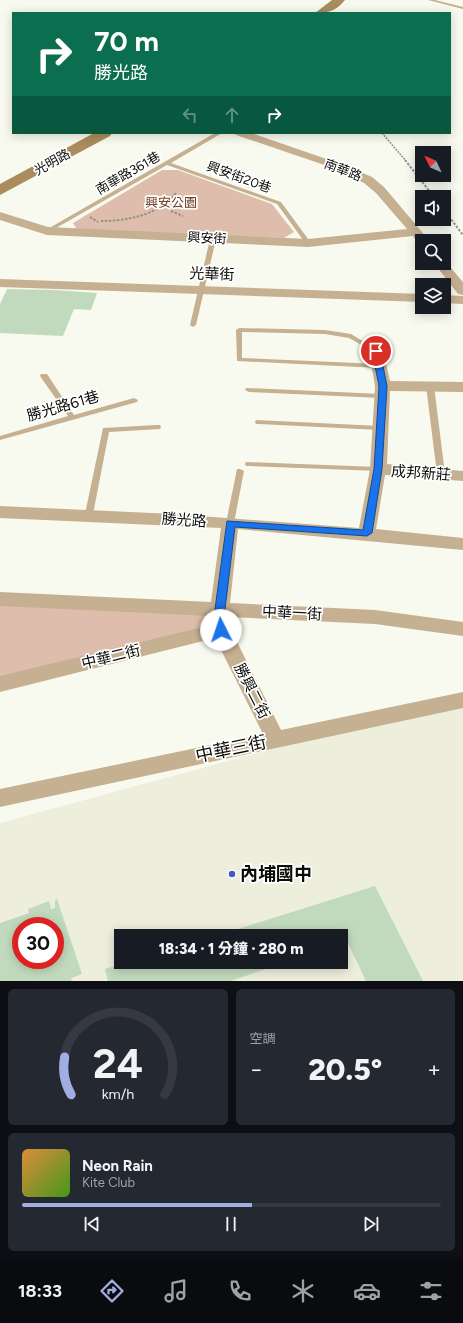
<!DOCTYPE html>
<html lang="zh-TW">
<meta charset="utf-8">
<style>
:root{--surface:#171b24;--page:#242831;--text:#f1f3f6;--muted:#9ea1a6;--line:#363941;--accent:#a0aee3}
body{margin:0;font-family:Figtree,"Noto Sans TC",sans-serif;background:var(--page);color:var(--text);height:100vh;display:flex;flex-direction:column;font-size:15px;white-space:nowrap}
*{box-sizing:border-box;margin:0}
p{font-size:13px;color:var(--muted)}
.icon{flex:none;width:22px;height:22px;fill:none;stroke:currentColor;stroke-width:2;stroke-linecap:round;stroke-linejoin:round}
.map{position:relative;height:981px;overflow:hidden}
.drawer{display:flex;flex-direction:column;gap:8px;padding:8px;background:#0d0f14;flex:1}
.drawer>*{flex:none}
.hud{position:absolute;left:12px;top:12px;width:439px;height:122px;border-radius:0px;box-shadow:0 2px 10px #0003;background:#0b6e4f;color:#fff;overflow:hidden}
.needle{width:26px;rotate:314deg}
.controls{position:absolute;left:415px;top:146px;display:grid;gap:8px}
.controls a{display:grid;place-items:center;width:36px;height:36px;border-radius:0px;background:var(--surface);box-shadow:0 2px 10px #0003;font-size:20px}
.speed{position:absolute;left:12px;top:917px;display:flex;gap:8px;font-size:20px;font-weight:700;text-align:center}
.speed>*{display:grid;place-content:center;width:52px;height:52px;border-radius:50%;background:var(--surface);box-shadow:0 2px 10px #0003;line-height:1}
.speed .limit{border:6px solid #d22;background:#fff;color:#111}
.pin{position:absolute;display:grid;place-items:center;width:34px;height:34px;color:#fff;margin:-17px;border:2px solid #fff;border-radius:50%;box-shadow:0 1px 4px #0007}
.me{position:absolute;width:44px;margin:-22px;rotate:356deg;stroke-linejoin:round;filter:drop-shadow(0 0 3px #0008)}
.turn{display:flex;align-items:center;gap:14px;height:84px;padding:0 16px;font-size:18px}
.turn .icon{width:52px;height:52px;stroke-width:2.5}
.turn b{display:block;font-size:28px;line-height:34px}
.lanes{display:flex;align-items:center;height:38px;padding:0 16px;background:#0003;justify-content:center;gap:20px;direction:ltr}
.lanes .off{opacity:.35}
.big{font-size:30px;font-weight:800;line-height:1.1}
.drawer .card{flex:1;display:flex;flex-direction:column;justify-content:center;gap:6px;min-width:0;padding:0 14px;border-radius:6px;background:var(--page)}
.drawer .dial{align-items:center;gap:0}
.dial svg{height:104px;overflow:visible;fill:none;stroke:var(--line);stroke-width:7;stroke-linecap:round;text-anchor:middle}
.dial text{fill:var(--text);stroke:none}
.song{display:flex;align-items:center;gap:12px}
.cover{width:48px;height:48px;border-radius:6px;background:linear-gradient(135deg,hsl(30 70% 55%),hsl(100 70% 35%))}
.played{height:4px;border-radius:2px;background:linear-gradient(90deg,var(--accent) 55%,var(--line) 55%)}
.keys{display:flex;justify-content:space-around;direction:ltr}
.heat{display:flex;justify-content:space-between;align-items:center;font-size:22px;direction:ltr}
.drawer .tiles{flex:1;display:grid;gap:8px;grid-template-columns:1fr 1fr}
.card:last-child{grid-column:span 2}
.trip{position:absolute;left:114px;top:929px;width:234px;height:40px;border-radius:0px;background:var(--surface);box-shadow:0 2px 10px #0003;font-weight:800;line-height:40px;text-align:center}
.menu{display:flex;height:64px;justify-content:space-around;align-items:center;background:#090b0e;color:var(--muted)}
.menu .icon{width:28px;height:28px}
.menu .on{color:var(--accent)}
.menu b{font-size:18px;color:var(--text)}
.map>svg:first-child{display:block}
.built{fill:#edeedc;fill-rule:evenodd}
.green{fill:#dfbdad}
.building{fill:#c1dabd;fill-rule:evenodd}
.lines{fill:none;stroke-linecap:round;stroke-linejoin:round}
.path-far1{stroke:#91928a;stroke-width:1.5;stroke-dasharray:2 1;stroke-linecap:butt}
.path{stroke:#91928a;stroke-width:2;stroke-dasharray:2.5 1.5;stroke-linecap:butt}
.lane{fill:#c5b091;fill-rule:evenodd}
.street{fill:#c5b091;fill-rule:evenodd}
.secondary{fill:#aa8c5d;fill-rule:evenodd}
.route{fill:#1a73e8;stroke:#114b97}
.poi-dot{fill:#3e5acc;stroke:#fff;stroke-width:1.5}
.labels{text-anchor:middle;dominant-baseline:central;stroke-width:3.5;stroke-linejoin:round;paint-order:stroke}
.far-street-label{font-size:13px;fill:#0c0c09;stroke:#fff}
.far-park-label{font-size:13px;fill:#734129;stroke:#fff}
.street-label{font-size:15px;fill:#0c0c09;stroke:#fff}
.near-street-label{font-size:18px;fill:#0c0c09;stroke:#fff}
.near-poi-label{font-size:18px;font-weight:bold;fill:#0c0c09;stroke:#fff;text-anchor:start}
</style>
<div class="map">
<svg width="463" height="981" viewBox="0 0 463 981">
<rect width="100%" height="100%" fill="#f9faef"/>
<path class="built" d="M463 697V981H0V823ZM21 926H55V960H21ZM121 936H341V962H121Z"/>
<g class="green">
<polygon points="162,170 178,170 272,204 294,232 284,238 77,230 73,223"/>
<polygon points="0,603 215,613 216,628 0,679"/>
</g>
<g class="building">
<polygon points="7,289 55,290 97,293 91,310 74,309 63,336 0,333 0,304"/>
<polygon points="375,886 423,981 366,981 347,941 341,943 341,936 226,936 225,933"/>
<path d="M57 899 82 974 71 978 72 981H0V923L29 913 28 909 49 901 51 909 55 908V900ZM21 926H55V960H21Z"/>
<polygon points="129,962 280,962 280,964 231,981 108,981 105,969"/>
</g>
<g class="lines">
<polyline class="path-far1" points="382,133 406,161"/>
<g class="path">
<polyline points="405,160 434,197"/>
<polyline points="444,210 463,235"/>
<polyline points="171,211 183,216"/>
<polyline points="90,217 98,222"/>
<path d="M101 221C127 221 159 215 176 193"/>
</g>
<g class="lane">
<polygon points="428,0 435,0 463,7 463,9"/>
<polygon points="215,133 222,133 171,163 281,202 311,243 310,244 306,244 277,204 167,165 49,232 47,233 44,231"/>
<polygon points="213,237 216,239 196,325 193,327 190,325 210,239"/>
<polygon points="239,328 325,330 351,334 379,351 378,352 374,352 349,338 325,334 242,332 242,358 379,364 383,366 379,368 237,361 236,330"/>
<polygon points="41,374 47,374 74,415 134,398 138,400 137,402 0,440 0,436 68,416 40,376"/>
<polygon points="427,384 430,384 434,386 445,474 441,476 437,474 426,386"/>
<polygon points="246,388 382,394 386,396 382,398 249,392 245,390"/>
<polygon points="256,420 380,426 384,428 380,430 259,424 256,424 255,422"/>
<polygon points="157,425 160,425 161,427 160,429 109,432 93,514 89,517 86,516 85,514 103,428"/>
<polygon points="246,462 378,467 382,469 378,471 249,466 246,466 245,464"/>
<polygon points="237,469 240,469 244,471 234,523 230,526 226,523"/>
</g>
<g class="street">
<polygon points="234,133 251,133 344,165 372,177 384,187 427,238 421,242 416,241 413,236 308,247 47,235 0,220 0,212 48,227 308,239 407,229 376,193 364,183 336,169 236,135"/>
<polygon points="444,260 463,282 463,295 458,294 434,263 444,263"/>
<polygon points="0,279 422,294 422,302 0,287"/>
<polygon points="444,295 463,296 463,304 444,303"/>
<polygon points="376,347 381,348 383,351 390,381 463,382 463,392 390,391 387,464 463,471 463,481 385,475 376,529 463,538 463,550 238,529 230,603 375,610 463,622 463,636 375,624 230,617 231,630 281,730 463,692 463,708 0,807 0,789 263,734 215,638 0,692 0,676 211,625 211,616 0,606 0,592 211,602 221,528 0,518 0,506 174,514 359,528 370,469 375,386 369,351 371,348"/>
</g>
<g class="secondary">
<path d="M332 0H345C336 11 328 13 315 13Z"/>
<polygon points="94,133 112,133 110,136 0,195 0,184"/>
</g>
</g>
<polygon class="route" points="376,349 380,351 387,386 382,469 372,533 367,536 235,527 225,609 227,630 225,633 218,633 215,609 227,521 363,530 374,469 379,386 372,351"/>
<circle class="poi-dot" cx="232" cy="874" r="4"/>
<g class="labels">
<g class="far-street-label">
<text transform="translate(52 162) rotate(-29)">光明路</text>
<text transform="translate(343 170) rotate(21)">南華路</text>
<text transform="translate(128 173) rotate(-30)">南華路361巷</text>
<text transform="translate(239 177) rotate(20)">興安街20巷</text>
<text transform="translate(207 238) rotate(3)">興安街</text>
</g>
<g class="far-park-label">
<text x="171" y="202">興安公園</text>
</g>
<g class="street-label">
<text transform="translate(212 274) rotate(2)">光華街</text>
<text transform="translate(63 406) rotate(-16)">勝光路61巷</text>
<text transform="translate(421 473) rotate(4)">成邦新莊</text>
<text transform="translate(184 520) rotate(4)">勝光路</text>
<text transform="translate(292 613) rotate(3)">中華一街</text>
<text transform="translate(111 657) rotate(-14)">中華二街</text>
<text transform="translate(252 691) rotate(63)">勝興二街</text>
</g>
<g class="near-street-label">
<text transform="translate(231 749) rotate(-12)">中華三街</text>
</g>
<g class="near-poi-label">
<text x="240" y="874">內埔國中</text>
</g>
</g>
</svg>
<div class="controls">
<a><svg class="needle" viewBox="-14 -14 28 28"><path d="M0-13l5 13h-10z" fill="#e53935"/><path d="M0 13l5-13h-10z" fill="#9ea1a6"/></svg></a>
<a><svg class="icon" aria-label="sound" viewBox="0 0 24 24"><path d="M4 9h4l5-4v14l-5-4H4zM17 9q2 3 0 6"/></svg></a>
<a><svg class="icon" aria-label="search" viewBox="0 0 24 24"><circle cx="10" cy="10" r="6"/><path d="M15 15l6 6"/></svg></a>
<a><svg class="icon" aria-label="layers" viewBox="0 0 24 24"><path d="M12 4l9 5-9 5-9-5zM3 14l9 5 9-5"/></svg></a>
</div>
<div class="speed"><div class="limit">30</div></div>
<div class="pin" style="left:376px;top:351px;background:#d93025"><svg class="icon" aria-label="arrive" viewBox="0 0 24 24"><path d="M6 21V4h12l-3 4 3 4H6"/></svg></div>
<svg class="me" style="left:221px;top:630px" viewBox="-20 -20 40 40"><circle r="19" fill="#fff"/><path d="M0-13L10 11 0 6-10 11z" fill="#1a73e8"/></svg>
<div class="trip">18:34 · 1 分鐘 · 280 m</div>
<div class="hud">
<div class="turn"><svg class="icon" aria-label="right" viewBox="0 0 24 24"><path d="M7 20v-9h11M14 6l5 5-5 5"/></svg><div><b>70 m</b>勝光路</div></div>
<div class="lanes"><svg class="icon off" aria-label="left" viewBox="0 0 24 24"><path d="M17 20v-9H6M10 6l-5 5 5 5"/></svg><svg class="icon off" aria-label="ahead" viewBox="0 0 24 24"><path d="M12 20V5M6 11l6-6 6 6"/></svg><svg class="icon" aria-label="right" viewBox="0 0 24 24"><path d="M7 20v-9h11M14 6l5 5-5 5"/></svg></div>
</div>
</div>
<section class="drawer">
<div class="tiles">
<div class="card dial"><svg viewBox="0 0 100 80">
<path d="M14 69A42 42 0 1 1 86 69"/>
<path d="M14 69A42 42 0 0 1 9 40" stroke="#a0aee3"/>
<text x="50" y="56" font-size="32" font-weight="700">24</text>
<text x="50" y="72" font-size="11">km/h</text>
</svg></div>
<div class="card"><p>空調</p>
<div class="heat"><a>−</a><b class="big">20.5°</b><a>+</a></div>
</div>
<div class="card">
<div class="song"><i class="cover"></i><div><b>Neon Rain</b><p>Kite Club</p></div></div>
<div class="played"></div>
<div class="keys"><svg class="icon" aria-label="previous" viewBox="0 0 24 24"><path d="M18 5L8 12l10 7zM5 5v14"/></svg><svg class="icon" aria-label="pause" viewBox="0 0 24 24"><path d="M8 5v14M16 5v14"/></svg><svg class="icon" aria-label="next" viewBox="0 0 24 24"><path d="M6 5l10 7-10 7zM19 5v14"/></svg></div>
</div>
</div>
</section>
<nav class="menu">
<b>18:33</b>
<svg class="icon on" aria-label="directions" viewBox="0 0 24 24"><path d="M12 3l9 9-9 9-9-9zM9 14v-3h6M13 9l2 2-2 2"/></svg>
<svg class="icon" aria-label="music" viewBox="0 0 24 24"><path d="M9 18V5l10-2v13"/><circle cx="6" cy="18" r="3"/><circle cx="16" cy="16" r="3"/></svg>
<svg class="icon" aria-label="phone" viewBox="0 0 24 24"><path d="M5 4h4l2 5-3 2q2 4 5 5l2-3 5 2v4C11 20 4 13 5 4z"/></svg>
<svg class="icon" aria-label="climate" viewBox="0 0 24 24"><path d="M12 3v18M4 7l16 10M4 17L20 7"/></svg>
<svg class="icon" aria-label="car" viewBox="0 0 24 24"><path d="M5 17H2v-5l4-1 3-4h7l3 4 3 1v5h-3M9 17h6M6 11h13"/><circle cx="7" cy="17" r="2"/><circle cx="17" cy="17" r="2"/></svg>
<svg class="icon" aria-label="filters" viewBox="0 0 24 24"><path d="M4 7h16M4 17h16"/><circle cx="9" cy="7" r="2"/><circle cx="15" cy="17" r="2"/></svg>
</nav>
